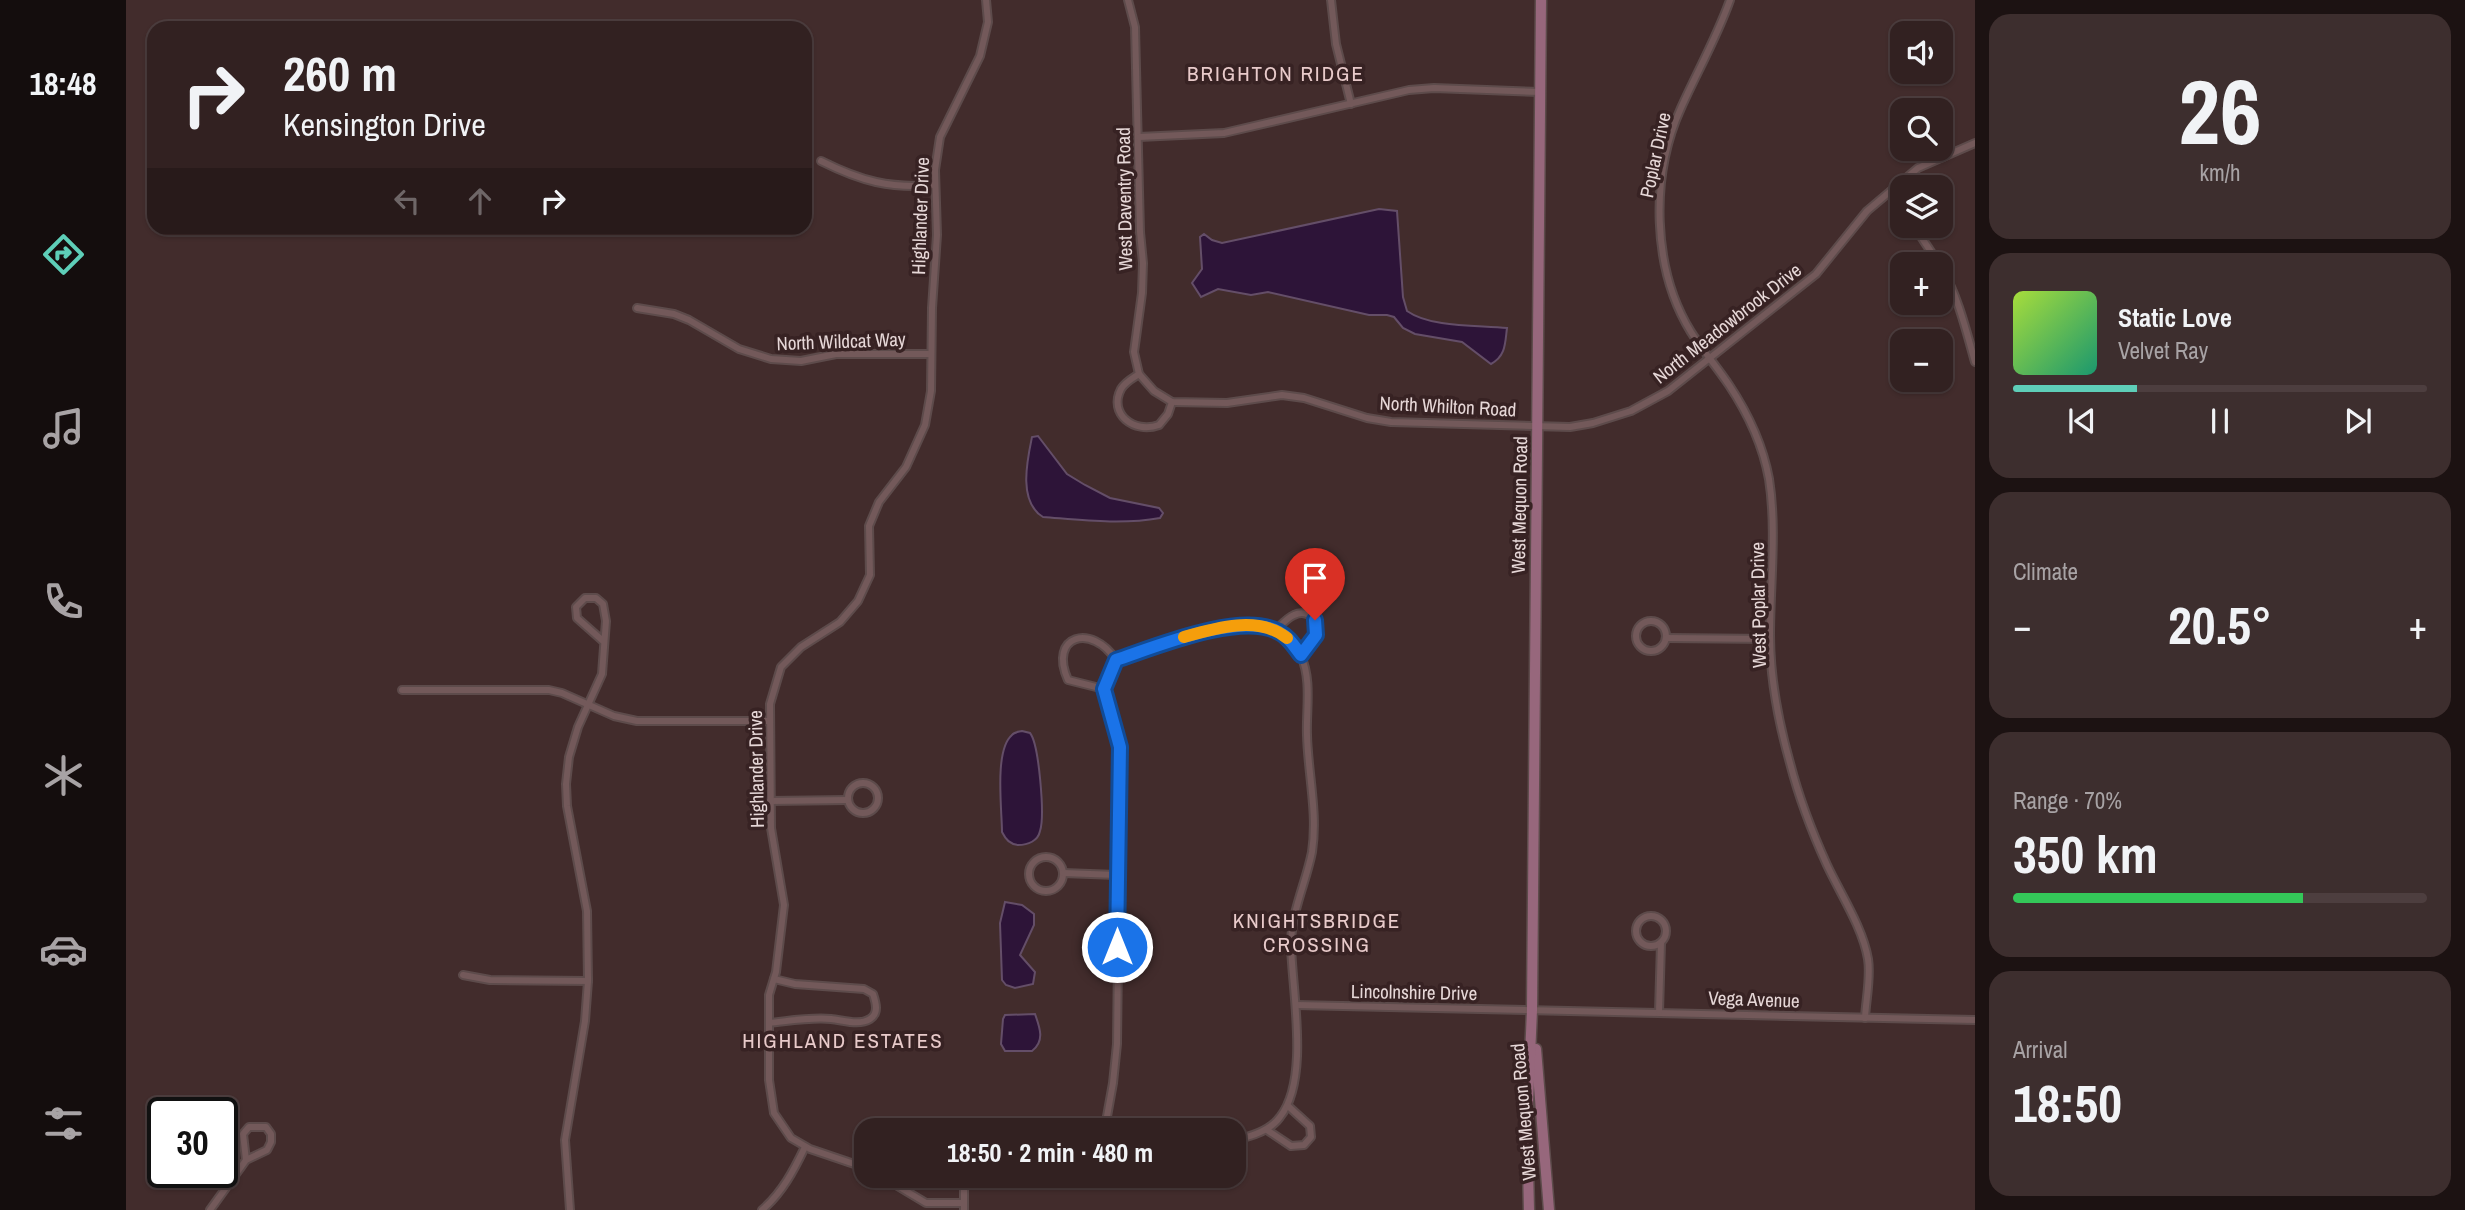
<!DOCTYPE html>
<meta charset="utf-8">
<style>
:root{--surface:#322121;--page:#3d2e2e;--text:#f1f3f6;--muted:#a8a3a5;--line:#4d3e3f;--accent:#5eceb8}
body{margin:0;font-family:"Archivo Narrow",sans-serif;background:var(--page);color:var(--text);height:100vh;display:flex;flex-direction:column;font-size:26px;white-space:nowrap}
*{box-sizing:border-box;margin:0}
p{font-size:23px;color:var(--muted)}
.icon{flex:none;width:38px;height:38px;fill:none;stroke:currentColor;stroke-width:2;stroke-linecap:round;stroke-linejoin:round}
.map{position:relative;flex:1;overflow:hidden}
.panel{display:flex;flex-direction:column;gap:14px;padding:14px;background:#1c1212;width:490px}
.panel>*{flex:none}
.hud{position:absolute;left:21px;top:21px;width:665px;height:214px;border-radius:21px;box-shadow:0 2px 5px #0004,0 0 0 2px var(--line);background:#322121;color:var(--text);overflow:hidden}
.tools{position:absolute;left:1764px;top:21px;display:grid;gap:14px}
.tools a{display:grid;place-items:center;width:63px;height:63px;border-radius:14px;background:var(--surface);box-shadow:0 2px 5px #0004,0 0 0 2px var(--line);font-size:35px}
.speed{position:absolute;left:21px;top:1097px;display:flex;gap:14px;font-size:35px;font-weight:700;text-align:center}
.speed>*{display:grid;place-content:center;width:91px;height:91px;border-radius:50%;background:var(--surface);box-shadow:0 2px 5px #0004,0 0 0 2px var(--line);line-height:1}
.speed .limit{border:4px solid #111;border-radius:10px;background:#fff;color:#111}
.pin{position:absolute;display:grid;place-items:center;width:60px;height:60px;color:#fff;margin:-72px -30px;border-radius:50% 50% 50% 0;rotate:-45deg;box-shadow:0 0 7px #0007}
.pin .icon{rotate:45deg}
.me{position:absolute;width:77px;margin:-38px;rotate:0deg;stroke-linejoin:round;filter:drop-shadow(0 0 5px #0008)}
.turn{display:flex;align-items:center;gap:24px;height:147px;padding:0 21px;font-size:32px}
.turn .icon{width:91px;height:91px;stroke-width:2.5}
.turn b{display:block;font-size:49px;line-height:60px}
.lanes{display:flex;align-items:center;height:66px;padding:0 21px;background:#0003;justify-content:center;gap:35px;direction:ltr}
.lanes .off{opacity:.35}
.big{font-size:52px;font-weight:700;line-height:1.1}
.panel .widget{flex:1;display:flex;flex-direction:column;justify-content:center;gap:10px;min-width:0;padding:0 24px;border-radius:21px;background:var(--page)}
.panel .dial{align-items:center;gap:0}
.dial b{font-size:91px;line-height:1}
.song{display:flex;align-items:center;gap:21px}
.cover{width:84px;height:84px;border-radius:10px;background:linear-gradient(135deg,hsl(80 70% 55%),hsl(160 70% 35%))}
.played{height:7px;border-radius:4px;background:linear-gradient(90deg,var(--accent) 30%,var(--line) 30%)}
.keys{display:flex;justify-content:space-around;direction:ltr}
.heat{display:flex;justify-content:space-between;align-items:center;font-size:38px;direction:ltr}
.charge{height:10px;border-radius:5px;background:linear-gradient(90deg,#34c759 70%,var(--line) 0)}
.trip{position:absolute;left:728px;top:1118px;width:392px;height:70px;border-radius:21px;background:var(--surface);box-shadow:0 2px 5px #0004,0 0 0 2px var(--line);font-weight:700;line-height:70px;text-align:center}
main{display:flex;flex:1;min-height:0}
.dock{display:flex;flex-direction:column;width:126px;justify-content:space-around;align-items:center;background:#140d0d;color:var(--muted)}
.dock .icon{width:49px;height:49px}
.dock .selected{color:var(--accent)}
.dock b{font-size:32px;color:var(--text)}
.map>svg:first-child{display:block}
.water{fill:#2d1438;stroke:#644e68;stroke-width:2}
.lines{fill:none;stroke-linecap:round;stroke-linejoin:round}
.minor-casing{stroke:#5d4b4b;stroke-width:10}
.primary-casing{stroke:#5d4b4b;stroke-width:13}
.minor{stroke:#73595a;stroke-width:6}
.primary{stroke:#97677c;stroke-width:10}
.route-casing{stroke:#114b97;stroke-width:18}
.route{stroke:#1a73e8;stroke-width:12}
.slow{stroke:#f59e0b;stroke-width:12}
.labels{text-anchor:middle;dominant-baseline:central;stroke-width:7;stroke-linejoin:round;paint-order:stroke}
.street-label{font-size:19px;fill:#e6d7d7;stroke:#372223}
.neighbourhood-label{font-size:21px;letter-spacing:2px;fill:#e8caca;stroke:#372223}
</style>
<main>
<nav class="dock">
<b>18:48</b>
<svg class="icon selected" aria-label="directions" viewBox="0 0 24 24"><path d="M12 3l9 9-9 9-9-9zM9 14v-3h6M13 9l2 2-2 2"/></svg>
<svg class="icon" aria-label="music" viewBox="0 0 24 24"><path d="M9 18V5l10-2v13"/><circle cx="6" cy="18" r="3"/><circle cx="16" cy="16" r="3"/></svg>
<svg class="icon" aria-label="phone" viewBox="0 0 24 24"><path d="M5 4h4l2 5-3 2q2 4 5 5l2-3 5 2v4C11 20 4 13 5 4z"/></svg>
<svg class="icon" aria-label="climate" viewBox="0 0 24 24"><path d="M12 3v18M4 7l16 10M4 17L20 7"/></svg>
<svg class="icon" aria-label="car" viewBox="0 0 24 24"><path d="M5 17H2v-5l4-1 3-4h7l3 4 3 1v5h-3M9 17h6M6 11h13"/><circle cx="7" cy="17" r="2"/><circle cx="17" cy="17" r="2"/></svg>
<svg class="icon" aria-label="filters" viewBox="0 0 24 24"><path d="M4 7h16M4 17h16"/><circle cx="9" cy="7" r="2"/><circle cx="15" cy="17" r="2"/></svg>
</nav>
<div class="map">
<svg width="1849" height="1210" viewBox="0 0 1849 1210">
<rect width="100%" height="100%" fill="#422c2c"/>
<g class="water">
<path d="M1253 209 1271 211 1277 297 1281 311C1305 328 1352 325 1381 328 1379 343 1380 356 1365 364L1336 342 1289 334 1277 328 1268 317 1261 315H1243L1142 292 1125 295 1092 289 1075 297 1066 283 1076 269 1074 237 1078 234 1086 240 1096 243Z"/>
<path d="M912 436 941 474 959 485 984 498 1033 508 1037 513 1034 518C995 525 956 520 917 517 892 502 901 461 906 437Z"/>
<path d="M896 731 904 733C913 744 919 816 914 831 912 841 902 845 892 845 884 844 880 840 876 832 876 810 868 750 886 735 888 732 892 732 896 731Z"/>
<polygon points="879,902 896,905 908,914 908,925 894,955 909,972 907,984 889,988 880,985 876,980 874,923"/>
<path d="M909 1014C914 1028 919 1041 906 1051H879L875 1044 877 1019 879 1015Z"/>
</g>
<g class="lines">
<g class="minor-casing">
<g id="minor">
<polyline points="1002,0 1009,27 1014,232 1017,263 1016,293 1008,352 1013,374 1028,391 1046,402 1101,403 1156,395 1178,398 1241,418 1265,422 1444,427 1467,423 1505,411 1542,391 1690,274 1741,211 1792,168 1849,143"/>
<polyline points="1205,0 1210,44 1225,104"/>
<path d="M1604 0C1591 37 1571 72 1555 108 1524 176 1526 269 1565 332 1577 351 1591 367 1603 385 1621 412 1637 446 1643 479 1651 530 1644 584 1644 635 1644 676 1653 724 1664 763 1673 798 1686 832 1701 865 1714 893 1737 928 1742 959 1745 977 1740 999 1739 1018"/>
<polyline points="1013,137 1098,133 1283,90 1308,88 1414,92"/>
<path d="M695 161C735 181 764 189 809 185"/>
<polyline points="1764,192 1776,209"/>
<polyline points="1788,226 1813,264"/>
<path d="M1815 267C1832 296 1840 330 1849 362"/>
<polyline points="511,308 548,314 563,320 613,349 645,359 675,361 710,354 805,354"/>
<path d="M1013 374C1007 378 999 382 995 389 982 414 1008 434 1033 425L1042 414 1046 402"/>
<circle cx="1525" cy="636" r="15"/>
<path d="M1150 630C1155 625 1161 618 1168 615 1182 608 1196 622 1189 637 1186 643 1180 649 1175 655"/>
<polyline points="1540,638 1644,639"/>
<path d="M978 689 942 680C922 635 966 623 990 660"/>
<polyline points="276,690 423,690 436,693 488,716 511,721 644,721"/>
<circle cx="737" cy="798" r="15"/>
<polyline points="644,801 722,800"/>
<circle cx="920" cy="874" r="17"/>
<polyline points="937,873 991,875"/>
<circle cx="1525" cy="931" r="15"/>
<polyline points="337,975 364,980 462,981"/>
<polyline points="1170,1005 1849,1020"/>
<polyline points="1533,1012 1535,943"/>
<path d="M643 1023C663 1021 685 1017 705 1019 717 1020 733 1026 744 1019 753 1013 750 1003 747 994L738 989 669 984 648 979"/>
<path d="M980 1122 987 1083 991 1044 994 778V747L978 689 990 660C1031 646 1108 613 1150 630 1160 634 1170 646 1175 656 1186 680 1180 710 1181 735 1182 774 1192 813 1186 852 1180 883 1165 912 1165 945 1166 991 1184 1079 1154 1117 1144 1131 1124 1137 1108 1140"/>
<polyline points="871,1130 889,1125 980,1122 1009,1130"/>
<polyline points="1141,1130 1165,1146 1178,1145 1185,1137 1184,1126 1162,1106"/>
<polyline points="740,1168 684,1149 665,1138 648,1113 643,1080 643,995 650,972 658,905 645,828 644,704 655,667 675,647 714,622 732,601 744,575 743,526 753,502 780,467 799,425 805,391 806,308 811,235 809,170 814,137 854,56 862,22 860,0"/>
<polyline points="755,1176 800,1203 837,1203"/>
<polyline points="84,1210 120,1160 141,1150 145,1142 145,1134 140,1127 123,1127 117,1134 120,1160"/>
<polyline points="444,1210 439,1140 459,1021 462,981 461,911 441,806 440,784 443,757 452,727 476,674 480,621 477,604 470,598 459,598 450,607 451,618 477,641"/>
<path d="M636 1210C656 1193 668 1170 679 1147"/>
<polyline points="838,1210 838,1176"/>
</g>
</g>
<g class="primary-casing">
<g id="primary">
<polyline points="1410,1049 1423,1210"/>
<polyline points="1403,1210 1401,1126 1406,1010 1415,0"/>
</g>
</g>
<use href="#minor" class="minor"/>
<use href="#primary" class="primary"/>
</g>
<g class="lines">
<g class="route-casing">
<path id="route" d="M991 947 994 747 978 689 990 660C1029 647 1115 611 1153 632 1163 637 1168 646 1175 655L1190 635 1189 620"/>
</g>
<use href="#route" class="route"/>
<path class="slow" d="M1058 637C1089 628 1133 615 1161 638"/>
</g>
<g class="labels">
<g class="street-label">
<text transform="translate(1529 155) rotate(-78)">Poplar Drive</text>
<text transform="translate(998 199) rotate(-91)">West Daventry Road</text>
<text transform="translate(794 216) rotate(-88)">Highlander Drive</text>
<text transform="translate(1601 323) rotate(-38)">North Meadowbrook Drive</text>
<text transform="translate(715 341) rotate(-2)">North Wildcat Way</text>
<text transform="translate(1322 406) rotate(3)">North Whilton Road</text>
<text transform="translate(1393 505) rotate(-89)">West Mequon Road</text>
<text transform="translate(1632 605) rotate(-91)">West Poplar Drive</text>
<text transform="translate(630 769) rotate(-91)">Highlander Drive</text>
<text transform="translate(1288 992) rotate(1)">Lincolnshire Drive</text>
<text transform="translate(1628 999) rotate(2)">Vega Avenue</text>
<text transform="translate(1397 1112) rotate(-95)">West Mequon Road</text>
</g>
<g class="neighbourhood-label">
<text x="1150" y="73">BRIGHTON RIDGE</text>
<text x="1191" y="920">KNIGHTSBRIDGE<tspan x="1191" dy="24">CROSSING</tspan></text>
<text x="717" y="1040">HIGHLAND ESTATES</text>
</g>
</g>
</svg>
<div class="tools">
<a><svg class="icon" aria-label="sound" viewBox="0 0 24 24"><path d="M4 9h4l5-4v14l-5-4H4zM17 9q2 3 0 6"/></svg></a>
<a><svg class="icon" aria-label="search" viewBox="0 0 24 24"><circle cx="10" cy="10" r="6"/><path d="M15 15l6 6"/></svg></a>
<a><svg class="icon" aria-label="layers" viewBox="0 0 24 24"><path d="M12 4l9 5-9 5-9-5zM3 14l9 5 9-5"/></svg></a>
<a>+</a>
<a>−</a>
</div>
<div class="speed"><div class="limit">30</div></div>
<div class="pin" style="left:1189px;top:620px;background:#d93025"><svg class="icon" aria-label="arrive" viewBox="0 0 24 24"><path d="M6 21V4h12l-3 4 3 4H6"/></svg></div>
<svg class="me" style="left:991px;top:947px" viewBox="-20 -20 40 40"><circle r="17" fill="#1a73e8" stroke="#fff" stroke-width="3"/><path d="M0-11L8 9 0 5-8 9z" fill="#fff"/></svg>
<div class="trip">18:50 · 2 min · 480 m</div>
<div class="hud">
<div class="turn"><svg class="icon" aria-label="right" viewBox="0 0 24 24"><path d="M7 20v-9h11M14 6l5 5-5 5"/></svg><div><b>260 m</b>Kensington Drive</div></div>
<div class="lanes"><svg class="icon off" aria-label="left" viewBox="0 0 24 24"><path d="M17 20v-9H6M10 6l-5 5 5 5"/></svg><svg class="icon off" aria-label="ahead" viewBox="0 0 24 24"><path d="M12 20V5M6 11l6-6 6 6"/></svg><svg class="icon" aria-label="right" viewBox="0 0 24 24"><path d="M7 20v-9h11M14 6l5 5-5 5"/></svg></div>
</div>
</div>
<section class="panel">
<div class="widget dial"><b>26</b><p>km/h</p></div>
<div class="widget">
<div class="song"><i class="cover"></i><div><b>Static Love</b><p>Velvet Ray</p></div></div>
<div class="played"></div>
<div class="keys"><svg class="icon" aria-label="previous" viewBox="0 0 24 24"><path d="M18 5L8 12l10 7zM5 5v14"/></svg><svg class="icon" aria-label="pause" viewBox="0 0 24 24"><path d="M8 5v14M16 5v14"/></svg><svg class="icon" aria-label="next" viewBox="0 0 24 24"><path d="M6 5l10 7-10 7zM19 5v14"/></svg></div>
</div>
<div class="widget"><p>Climate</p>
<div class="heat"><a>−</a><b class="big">20.5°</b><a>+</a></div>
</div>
<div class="widget"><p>Range · 70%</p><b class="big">350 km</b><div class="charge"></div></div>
<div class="widget"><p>Arrival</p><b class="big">18:50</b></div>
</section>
</main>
